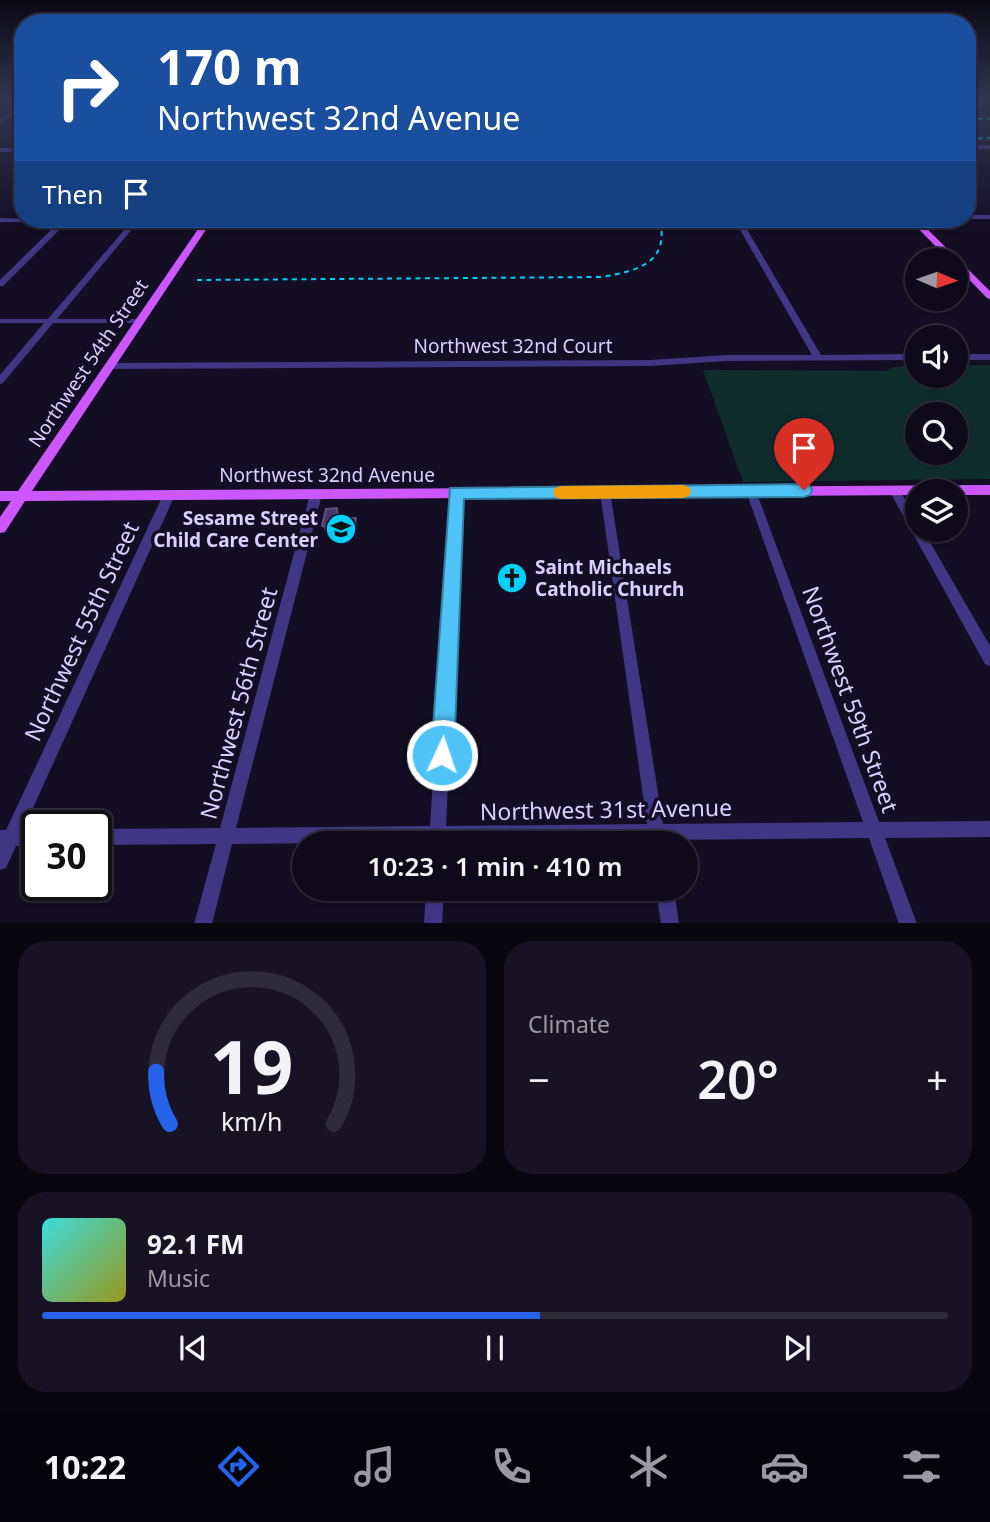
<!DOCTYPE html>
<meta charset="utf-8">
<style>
:root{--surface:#0e0a1b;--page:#171324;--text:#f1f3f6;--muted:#9b9aa3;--line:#2e2b3a;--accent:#2563eb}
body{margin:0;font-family:"Noto Sans",sans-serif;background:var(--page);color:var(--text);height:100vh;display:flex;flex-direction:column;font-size:26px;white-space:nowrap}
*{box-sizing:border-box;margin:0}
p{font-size:23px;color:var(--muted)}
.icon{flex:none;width:38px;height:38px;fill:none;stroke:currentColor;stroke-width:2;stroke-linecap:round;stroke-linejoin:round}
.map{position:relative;height:923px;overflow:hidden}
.sheet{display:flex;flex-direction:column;gap:18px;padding:18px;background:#08060f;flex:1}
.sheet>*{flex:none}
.guide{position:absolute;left:14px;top:14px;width:962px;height:214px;border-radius:28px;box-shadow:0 2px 5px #0004,0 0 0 2px var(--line);background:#1a4fa0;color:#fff;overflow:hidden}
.needle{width:46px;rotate:92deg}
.fabs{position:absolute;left:905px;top:248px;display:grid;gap:14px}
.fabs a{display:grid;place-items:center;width:63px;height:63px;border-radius:50%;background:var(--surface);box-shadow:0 2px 5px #0004,0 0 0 2px var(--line);font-size:35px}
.speed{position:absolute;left:21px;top:810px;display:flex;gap:14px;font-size:35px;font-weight:700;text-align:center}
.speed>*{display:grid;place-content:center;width:91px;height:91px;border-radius:50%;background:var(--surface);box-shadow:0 2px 5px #0004,0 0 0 2px var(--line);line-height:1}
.speed .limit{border:4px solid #111;border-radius:10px;background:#fff;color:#111}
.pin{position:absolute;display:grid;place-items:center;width:60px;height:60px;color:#fff;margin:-72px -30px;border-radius:50% 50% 50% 0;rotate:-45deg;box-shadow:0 0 7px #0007}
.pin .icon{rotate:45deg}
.me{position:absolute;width:77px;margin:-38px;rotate:3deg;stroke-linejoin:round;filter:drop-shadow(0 0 5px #0008)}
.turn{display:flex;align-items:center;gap:24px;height:147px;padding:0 28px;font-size:32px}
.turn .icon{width:91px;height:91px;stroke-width:2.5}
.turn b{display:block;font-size:49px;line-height:60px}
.then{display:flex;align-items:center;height:66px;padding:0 28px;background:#0003;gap:14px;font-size:26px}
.big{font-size:52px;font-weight:600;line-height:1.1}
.sheet .widget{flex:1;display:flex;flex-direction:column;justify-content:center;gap:10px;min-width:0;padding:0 24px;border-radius:28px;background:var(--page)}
.sheet .dial{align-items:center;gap:0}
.dial svg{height:182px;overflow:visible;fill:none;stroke:var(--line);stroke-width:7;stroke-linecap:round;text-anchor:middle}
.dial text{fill:var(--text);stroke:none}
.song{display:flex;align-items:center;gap:21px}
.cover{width:84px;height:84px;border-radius:10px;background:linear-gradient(135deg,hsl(180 70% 55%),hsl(60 70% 35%))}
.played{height:7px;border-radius:4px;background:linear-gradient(90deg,var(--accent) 55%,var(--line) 55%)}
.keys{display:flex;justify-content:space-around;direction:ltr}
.heat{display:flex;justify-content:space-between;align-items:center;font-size:38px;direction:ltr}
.sheet .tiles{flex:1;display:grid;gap:18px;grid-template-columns:1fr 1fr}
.widget:last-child{grid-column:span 2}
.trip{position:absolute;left:292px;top:831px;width:406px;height:70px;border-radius:35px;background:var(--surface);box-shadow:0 2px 5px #0004,0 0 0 2px var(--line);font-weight:600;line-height:70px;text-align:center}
.dock{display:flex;height:112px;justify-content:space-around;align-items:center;background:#06040b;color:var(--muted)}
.dock .icon{width:49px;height:49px}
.dock .selected{color:var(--accent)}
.dock b{font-size:32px;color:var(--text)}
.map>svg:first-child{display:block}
.green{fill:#102d2e;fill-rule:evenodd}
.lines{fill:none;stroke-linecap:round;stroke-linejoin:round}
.minor{fill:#403784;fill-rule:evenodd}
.major{fill:#cd57ff;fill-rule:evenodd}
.rail{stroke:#00d0fb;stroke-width:2;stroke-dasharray:5 4.5;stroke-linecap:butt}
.wall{fill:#322652}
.shaded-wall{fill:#1e1538}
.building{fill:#443865;stroke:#5b507d;stroke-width:2}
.route{fill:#4fc3f7;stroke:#337fa1;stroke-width:2}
.slow{fill:#f59e0b}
.labels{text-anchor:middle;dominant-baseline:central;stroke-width:7;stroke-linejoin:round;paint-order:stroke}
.street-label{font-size:19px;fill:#d9d0ff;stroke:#130e24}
.poi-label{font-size:19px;font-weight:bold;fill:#d9d0ff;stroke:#130e24;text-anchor:end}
.near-street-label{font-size:23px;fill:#d9d0ff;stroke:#130e24}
</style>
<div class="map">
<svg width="990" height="924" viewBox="0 0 990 924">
<rect width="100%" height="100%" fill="#130e24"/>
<path class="green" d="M917 365V376H956V365H990V479L743 482 703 370 885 371 894 367ZM917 415H956V453H917Z"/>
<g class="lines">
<g class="minor">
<polygon points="23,105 23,108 0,123 0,119"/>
<polygon points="990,145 990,149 968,150 968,146"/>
<rect x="0" y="148" width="23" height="4"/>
<rect x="968" y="215" width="22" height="4"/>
<polygon points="0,218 23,219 582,219 579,221 138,222 57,319 143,319 143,323 53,323 3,383 0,384 0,375 44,323 0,323 0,319 48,319 131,222 67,222 3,286 0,286 0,280 59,222 0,222"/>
<polygon points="650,219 853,219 850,221 742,221 821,355 917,354 917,360 727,361 650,366 109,369 105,366 109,363 650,360 727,355 812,355 735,221 653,221"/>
<rect x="956" y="354" width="34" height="6"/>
<polygon points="894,486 898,487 917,520 917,530 923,530 990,646 990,666 985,664 889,490 890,487"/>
<polygon points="751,487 755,488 756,491 879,822 990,821 990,837 885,838 917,924 899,924 869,838 666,840 666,844 650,844 649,840 445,842 445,844 429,842 232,844 212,924 194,924 216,844 96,845 96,829 220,828 310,494 312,491 320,491 322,494 236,828 430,826 451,493 452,490 460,490 461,493 446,826 647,824 600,492 601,489 609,489 610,492 663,824 863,822 746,491 747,488"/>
<polygon points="169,491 173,492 175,495 23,830 37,830 37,846 16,846 6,868 0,870 0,830 6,830 163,495 165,492"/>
<polygon points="426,889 444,889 442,924 424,924"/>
<polygon points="656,889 674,889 679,924 661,924"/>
</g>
<g class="major">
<polygon points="205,219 213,219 32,491 990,485 990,495 956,495 956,492 917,492 917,495 25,501 5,532 0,533 0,517 11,501 0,501 0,491 18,491"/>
<polygon points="909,219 917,219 990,291 990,299 987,298 956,266 956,261 950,261"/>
</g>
<g class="rail">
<polyline points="968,119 990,119"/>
<polyline points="968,139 990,138"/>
<path d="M197 280 602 277C640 270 669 263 660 219"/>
</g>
</g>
<polygon class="wall" points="339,515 340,518 356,518 358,525 356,536 333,536 331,532 325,532 322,526"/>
<polygon class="shaded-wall" points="356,518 358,525 356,536 354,529"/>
<polygon class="building" points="337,508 338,518 356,518 354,529 330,529 331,526 322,526 326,509"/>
<linearGradient id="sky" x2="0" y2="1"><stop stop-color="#0a0814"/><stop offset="0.44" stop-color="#333650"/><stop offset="1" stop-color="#333650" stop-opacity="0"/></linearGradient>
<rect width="990" height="229" fill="url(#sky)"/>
<polygon class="route" points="804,484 810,486 812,490 810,495 804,497 464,499 454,755 450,763 442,767 434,763 431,755 450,488"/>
<polygon class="slow" points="683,485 689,487 691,491 689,496 683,498 561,499 555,497 553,492 555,488 561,486"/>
<defs>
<g id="school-disc" transform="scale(1.575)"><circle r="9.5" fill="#00d0fb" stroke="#130e24"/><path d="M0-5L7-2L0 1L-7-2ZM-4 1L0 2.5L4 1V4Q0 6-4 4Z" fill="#111"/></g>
<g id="church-disc" transform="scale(1.575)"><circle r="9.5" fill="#00d0fb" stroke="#130e24"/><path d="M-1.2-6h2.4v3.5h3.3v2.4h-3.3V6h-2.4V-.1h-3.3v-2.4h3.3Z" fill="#111"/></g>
</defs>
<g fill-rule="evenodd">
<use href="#school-disc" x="341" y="529"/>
<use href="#church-disc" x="512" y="578"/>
</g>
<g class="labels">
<g class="street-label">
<text x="513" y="346">Northwest 32nd Court</text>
<text transform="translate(88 363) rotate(-56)">Northwest 54th Street</text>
<text x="327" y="475">Northwest 32nd Avenue</text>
</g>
<g class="poi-label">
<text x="318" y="518">Sesame Street<tspan x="318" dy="22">Child Care Center</tspan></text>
<text x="535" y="567" text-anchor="start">Saint Michaels<tspan x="535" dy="22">Catholic Church</tspan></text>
</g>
<g class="near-street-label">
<text transform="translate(81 631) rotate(-65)">Northwest 55th Street</text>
<text transform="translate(851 699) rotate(70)">Northwest 59th Street</text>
<text transform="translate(238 703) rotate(-75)">Northwest 56th Street</text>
<text transform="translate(606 809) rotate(-1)">Northwest 31st Avenue</text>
</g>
</g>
</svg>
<div class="fabs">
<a><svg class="needle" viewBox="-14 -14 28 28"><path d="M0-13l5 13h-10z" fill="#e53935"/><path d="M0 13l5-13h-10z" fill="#9b9aa3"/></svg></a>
<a><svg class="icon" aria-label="sound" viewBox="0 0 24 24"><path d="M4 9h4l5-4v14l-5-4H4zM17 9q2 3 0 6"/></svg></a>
<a><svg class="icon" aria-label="search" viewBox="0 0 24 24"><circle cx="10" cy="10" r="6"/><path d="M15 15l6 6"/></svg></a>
<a><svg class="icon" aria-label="layers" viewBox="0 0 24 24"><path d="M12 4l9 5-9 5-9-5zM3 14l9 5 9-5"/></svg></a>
</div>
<div class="speed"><div class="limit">30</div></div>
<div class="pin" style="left:804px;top:490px;background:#d93025"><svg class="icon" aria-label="arrive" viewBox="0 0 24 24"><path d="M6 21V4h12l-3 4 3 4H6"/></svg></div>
<svg class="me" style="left:442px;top:755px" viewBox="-20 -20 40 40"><circle r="17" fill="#4fc3f7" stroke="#fff" stroke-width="3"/><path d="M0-11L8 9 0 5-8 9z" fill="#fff"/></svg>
<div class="trip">10:23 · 1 min · 410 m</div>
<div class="guide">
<div class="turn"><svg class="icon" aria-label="right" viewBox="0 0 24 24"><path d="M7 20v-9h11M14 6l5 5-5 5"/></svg><div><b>170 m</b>Northwest 32nd Avenue</div></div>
<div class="then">Then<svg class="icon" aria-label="arrive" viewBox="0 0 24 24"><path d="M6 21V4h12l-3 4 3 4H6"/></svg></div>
</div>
</div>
<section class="sheet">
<div class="tiles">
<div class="widget dial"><svg viewBox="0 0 100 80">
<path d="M14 69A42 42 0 1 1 86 69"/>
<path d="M14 69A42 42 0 0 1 8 46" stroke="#2563eb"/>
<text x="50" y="56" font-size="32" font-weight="700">19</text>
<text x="50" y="72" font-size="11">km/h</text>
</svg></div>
<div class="widget"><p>Climate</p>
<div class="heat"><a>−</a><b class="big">20°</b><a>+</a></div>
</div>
<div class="widget">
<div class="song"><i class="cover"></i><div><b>92.1 FM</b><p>Music</p></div></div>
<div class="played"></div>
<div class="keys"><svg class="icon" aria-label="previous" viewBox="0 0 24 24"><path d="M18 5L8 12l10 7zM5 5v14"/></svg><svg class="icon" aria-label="pause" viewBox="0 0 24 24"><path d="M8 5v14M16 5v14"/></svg><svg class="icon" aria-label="next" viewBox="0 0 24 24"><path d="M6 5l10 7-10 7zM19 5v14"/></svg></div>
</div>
</div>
</section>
<nav class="dock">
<b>10:22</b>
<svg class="icon selected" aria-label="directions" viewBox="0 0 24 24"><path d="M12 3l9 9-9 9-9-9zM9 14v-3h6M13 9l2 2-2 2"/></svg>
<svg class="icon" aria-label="music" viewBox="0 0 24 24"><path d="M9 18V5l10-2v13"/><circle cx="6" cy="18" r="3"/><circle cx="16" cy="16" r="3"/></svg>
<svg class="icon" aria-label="phone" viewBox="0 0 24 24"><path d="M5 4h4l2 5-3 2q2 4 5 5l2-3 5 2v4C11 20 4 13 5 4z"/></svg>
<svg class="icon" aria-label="climate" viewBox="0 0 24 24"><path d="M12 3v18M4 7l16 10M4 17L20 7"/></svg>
<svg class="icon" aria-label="car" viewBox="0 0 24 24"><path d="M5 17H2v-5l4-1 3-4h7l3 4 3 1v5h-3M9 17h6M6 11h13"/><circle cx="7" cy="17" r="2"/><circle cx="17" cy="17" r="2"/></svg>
<svg class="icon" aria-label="filters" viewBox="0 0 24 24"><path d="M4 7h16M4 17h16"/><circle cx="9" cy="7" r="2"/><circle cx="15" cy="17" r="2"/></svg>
</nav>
